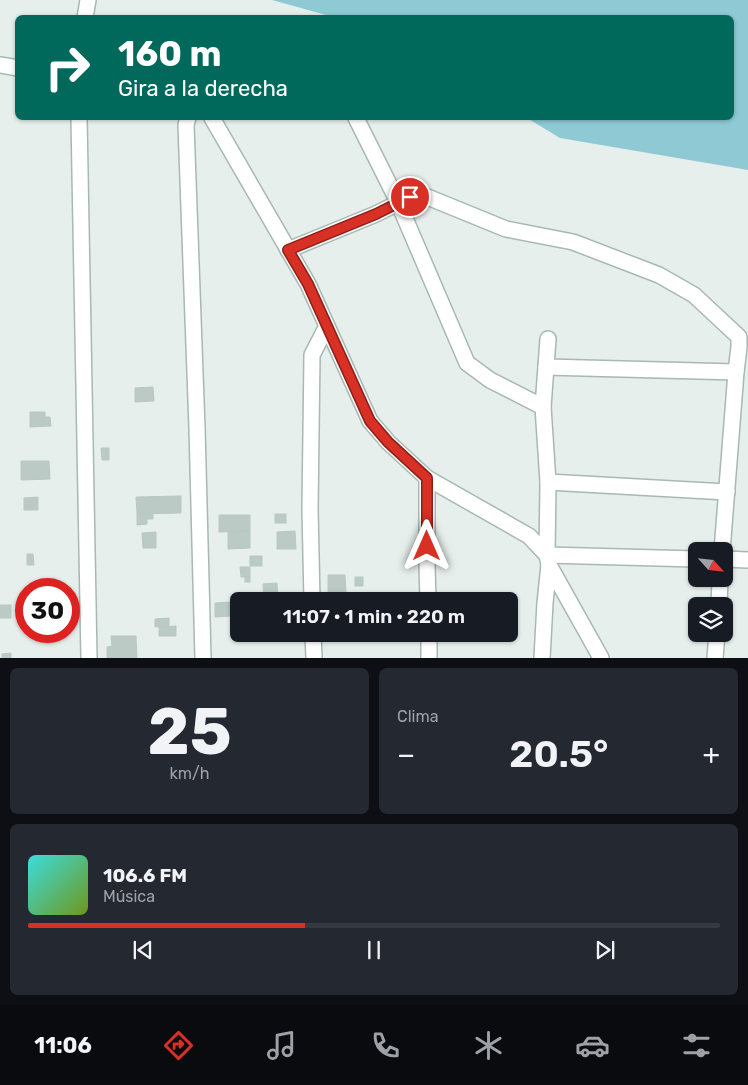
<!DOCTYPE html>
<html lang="es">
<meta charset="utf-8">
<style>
:root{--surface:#171b24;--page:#242831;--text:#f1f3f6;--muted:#9ea1a6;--line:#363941;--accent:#d93025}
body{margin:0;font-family:Rubik,sans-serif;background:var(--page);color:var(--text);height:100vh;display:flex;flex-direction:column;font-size:19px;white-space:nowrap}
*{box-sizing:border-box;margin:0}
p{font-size:16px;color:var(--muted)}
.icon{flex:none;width:28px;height:28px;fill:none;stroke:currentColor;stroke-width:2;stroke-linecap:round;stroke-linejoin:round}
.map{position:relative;height:658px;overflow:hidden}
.drawer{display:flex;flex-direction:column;gap:10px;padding:10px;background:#0d0f14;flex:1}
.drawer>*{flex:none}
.guide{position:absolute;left:15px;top:15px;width:719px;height:105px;border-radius:8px;box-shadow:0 1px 4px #0004;background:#00695c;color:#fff;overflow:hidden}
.needle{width:32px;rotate:117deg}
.fabs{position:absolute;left:688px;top:542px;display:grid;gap:10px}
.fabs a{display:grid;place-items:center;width:45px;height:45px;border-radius:8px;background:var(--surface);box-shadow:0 1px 4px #0004;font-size:25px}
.speed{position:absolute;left:15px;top:578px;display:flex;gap:10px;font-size:25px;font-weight:700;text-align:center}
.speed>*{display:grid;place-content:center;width:65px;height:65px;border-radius:50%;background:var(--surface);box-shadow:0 1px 4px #0004;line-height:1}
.speed .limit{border:8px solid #d22;background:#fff;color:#111}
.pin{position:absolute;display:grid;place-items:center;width:42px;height:42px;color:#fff;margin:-21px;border:2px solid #fff;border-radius:50%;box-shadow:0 1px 5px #0007}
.me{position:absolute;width:55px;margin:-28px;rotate:0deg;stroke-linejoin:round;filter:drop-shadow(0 0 4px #0008)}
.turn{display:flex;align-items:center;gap:18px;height:105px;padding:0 20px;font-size:22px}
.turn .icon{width:65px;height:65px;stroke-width:2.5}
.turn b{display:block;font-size:35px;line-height:42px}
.big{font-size:38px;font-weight:600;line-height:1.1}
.drawer .tile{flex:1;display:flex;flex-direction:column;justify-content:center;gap:8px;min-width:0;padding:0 18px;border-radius:8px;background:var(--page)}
.drawer .dial{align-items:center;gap:0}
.dial b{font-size:65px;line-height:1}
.song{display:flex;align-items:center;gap:15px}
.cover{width:60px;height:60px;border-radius:8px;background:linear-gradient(135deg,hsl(180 70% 55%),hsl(80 70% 35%))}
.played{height:5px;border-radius:2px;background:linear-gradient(90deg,var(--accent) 40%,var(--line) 40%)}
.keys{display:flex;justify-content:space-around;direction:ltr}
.heat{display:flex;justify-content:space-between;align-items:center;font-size:28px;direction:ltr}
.drawer .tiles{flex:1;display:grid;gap:10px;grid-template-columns:1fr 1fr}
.tile:last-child{grid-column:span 2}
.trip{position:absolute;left:230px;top:592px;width:288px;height:50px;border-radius:8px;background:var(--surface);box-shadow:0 1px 4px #0004;font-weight:600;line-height:50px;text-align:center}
.tabs{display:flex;height:80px;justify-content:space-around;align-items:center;background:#090b0e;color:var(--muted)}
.tabs .icon{width:35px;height:35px}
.tabs .current{color:var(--accent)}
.tabs b{font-size:22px;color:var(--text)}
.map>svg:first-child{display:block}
.water{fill:#8ec9d4}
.building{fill:#bbcac4;stroke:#b8c9c2}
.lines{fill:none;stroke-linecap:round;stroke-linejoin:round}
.minor-casing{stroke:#a8b8b2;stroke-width:18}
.minor{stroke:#fff;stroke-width:15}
.route-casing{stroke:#8d1f18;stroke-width:12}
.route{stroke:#d93025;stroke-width:9}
</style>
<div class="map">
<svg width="748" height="658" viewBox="0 0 748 658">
<rect width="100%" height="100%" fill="#e6efeb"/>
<polygon class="water" points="272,0 748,0 748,170 560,138 527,118 731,118 731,18 337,18"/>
<g class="building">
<polygon points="153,387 154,401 135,402 135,388"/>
<polygon points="30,412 45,412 45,417 50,417 51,426 30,427"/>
<polygon points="101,448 109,448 109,460 102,460"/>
<polygon points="21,461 49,461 50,479 21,480"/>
<polygon points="181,496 181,513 137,514 136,497"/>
<polygon points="38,497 38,510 24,510 24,498"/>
<polygon points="137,514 153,514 153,519 147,519 147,524 137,525"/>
<rect x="275" y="514" width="11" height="9"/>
<polygon points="219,515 250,515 250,531 219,532"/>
<polygon points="250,531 250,548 228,549 228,532"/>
<polygon points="295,531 296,549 277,549 277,532"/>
<polygon points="156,532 156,548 143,548 142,533"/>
<polygon points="27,554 33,554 34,565 27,565"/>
<rect x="250" y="556" width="12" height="10"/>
<polygon points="240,567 250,567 250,577 241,577"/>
<polygon points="328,575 345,575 346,593 328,593"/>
<rect x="245" y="577" width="5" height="5"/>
<rect x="355" y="577" width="8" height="9"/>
<polygon points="277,583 278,600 264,601 263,584"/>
<polygon points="230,602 230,616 215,617 215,603"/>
<rect x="0" y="605" width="11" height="13"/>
<polygon points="169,618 169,626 155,627 155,619"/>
<polygon points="176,626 176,636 159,636 159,627"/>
<polygon points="111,636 136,636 137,658 107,658 107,647 112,646"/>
<polygon points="11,653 11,658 2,658 2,654"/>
</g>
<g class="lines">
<g class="minor-casing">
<g id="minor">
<polyline points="85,18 88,0"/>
<polyline points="0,65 18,68"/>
<polyline points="79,118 89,658"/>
<polyline points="188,118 186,125 197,428 203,658"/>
<polyline points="212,118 308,284 370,421 388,442 427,478 529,536 547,555 549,565 601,658"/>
<polyline points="356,118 398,202 467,363 490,380 543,407"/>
<polyline points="288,250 376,214 410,197 425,196 506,229 573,242 659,275 694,295 739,337 739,347 736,372 722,551"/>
<polyline points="548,339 543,407 548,482 547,555 696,559"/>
<polyline points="546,367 736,372"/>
<polyline points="427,478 427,565 428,601"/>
<polyline points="548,482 727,492"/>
<polyline points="724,559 748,560"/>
<polyline points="312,601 310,509 312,355 327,326"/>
<polyline points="719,606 720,579"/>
<polyline points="313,634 314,658"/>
<polyline points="429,658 429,634"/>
<polyline points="542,658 545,603 549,565"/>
<polyline points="715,658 717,634"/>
</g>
</g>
<use href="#minor" class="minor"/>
</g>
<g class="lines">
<g class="route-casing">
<polyline id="route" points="410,197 376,214 288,250 308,284 370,421 388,442 427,478 427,546"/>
</g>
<use href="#route" class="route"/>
</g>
</svg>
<div class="fabs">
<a><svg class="needle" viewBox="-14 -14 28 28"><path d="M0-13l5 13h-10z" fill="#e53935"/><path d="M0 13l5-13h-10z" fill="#9ea1a6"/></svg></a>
<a><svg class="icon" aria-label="layers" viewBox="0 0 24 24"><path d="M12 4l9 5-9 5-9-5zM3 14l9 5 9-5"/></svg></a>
</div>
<div class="speed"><div class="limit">30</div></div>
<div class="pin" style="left:410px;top:197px;background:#d93025"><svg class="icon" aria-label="arrive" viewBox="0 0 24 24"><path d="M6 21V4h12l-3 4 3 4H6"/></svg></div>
<svg class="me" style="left:427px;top:546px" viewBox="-20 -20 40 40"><path d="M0-17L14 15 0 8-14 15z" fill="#d93025" stroke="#fff" stroke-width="4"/></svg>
<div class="trip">11:07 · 1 min · 220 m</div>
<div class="guide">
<div class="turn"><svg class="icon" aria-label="right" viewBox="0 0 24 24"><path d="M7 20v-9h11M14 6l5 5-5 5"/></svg><div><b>160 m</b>Gira a la derecha</div></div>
</div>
</div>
<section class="drawer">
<div class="tiles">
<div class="tile dial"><b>25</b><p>km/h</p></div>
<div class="tile"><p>Clima</p>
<div class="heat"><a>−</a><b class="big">20.5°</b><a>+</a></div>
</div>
<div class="tile">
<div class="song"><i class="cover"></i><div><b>106.6 FM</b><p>Música</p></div></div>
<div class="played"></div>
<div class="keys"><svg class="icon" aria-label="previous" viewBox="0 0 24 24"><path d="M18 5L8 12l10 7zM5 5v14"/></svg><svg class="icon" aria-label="pause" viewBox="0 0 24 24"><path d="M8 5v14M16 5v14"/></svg><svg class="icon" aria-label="next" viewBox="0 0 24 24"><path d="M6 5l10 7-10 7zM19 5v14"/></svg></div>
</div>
</div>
</section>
<nav class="tabs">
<b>11:06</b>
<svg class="icon current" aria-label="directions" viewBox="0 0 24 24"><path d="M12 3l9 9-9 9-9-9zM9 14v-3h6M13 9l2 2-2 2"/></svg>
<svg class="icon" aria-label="music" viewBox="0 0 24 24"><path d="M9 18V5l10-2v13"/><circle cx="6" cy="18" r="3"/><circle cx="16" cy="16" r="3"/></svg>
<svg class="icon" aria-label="phone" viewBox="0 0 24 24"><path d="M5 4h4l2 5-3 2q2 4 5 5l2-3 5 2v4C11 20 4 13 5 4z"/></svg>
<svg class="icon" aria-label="climate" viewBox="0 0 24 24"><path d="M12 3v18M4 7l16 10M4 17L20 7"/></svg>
<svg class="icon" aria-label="car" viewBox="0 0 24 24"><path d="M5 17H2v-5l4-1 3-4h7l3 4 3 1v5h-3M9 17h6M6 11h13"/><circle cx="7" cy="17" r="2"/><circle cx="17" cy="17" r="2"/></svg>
<svg class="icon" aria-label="filters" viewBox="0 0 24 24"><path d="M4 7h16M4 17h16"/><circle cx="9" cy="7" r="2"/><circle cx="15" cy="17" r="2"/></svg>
</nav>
